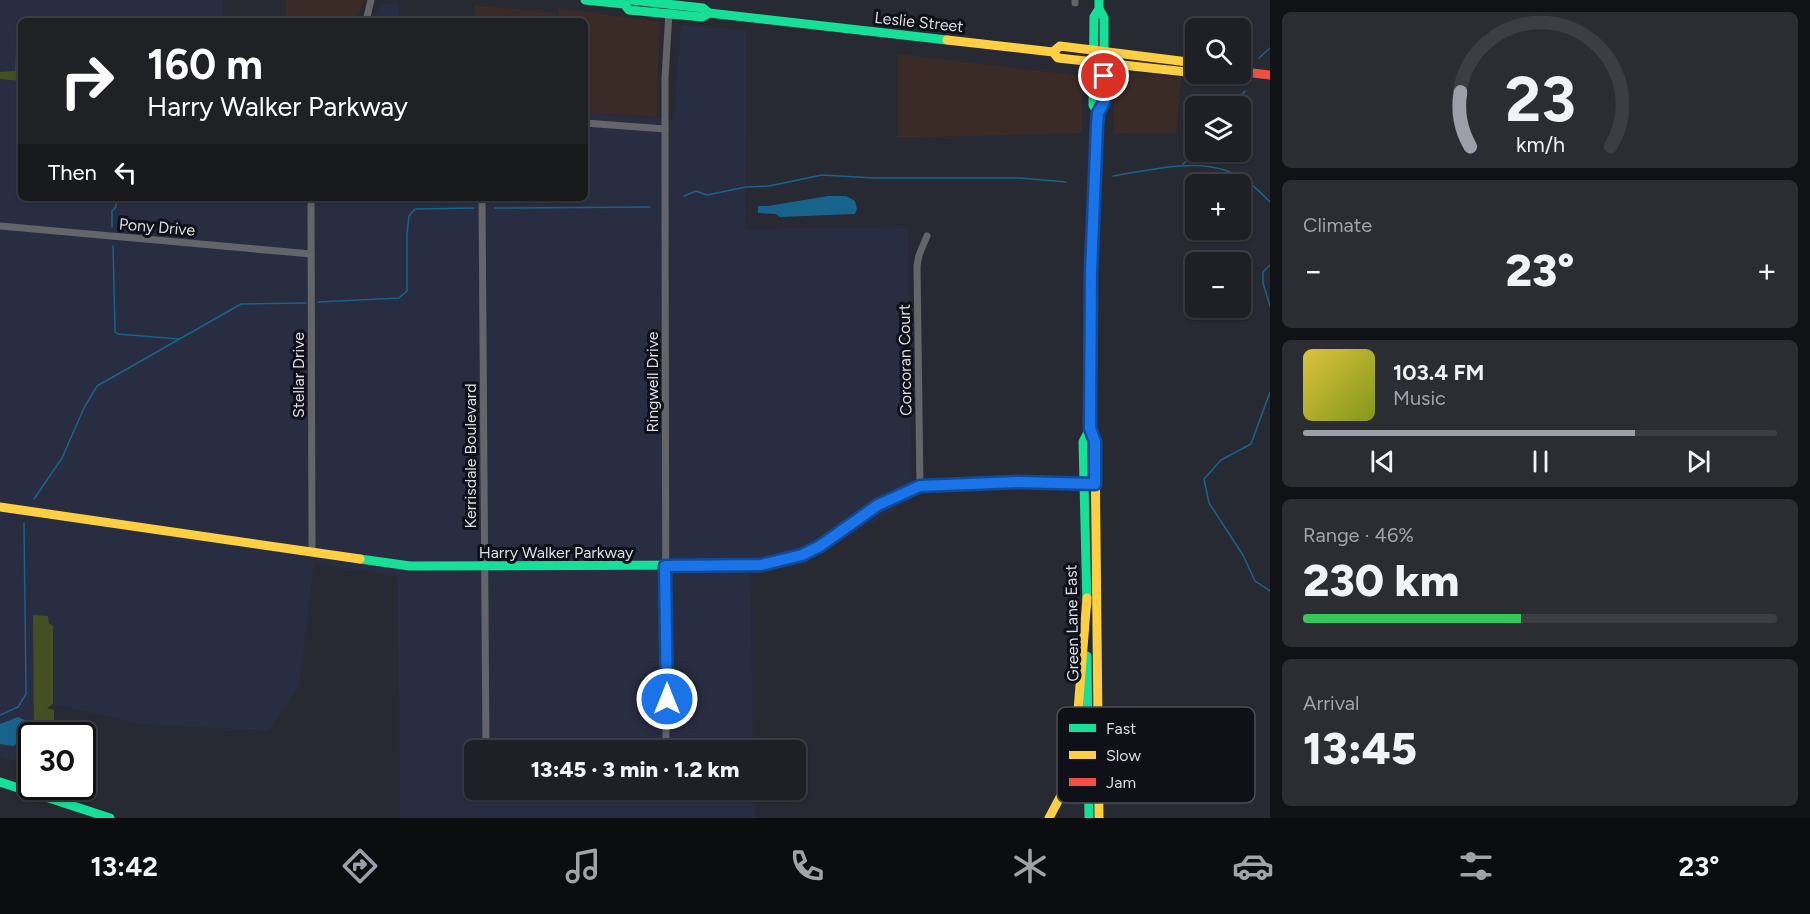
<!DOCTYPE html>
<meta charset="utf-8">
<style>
:root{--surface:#1e2026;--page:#2b2d32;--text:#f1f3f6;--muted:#a1a3a7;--line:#3c3e43;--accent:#9c9fa9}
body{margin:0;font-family:Figtree,sans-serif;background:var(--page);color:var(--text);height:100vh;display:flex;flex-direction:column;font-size:22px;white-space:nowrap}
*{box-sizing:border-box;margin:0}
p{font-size:20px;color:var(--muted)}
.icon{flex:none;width:33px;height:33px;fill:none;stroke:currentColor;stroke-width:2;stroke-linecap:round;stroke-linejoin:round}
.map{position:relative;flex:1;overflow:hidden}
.sheet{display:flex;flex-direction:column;gap:12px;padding:12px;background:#101215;width:540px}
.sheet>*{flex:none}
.hud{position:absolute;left:18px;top:18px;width:570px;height:183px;border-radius:9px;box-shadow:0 2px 4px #0004,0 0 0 2px var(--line);background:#202124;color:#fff;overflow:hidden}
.tools{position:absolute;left:1185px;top:18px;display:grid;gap:12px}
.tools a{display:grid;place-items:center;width:66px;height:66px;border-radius:9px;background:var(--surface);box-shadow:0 2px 4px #0004,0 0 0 2px var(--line);font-size:30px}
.speed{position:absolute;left:18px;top:722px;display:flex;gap:12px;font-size:30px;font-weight:700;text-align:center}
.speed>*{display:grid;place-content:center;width:78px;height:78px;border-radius:50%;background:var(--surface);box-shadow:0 2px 4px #0004,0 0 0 2px var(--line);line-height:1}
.speed .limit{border:3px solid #111;border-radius:9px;background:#fff;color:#111}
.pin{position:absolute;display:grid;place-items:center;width:51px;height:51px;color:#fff;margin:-26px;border:3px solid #fff;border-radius:50%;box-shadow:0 2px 6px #0007}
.me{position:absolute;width:66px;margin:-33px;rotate:0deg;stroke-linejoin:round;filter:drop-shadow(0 0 4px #0008)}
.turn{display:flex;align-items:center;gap:21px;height:126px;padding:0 30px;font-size:27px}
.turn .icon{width:78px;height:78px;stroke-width:2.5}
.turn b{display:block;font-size:42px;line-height:51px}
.then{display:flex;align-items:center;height:57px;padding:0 30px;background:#0003;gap:12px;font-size:22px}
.big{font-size:45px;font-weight:800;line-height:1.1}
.sheet .tile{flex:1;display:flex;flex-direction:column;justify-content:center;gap:9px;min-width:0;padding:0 21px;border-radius:9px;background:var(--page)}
.sheet .dial{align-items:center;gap:0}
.dial svg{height:156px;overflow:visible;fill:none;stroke:var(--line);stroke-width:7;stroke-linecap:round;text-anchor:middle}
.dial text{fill:var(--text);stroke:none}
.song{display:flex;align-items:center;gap:18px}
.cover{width:72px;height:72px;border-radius:9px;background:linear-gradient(135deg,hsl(50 70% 55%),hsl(70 70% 35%))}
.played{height:6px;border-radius:3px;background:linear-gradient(90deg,var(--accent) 70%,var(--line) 70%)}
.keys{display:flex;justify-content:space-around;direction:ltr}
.heat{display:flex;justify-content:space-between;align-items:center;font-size:33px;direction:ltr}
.charge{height:9px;border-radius:4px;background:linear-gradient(90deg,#34c759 46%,var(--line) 0)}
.trip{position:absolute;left:464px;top:740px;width:342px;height:60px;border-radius:9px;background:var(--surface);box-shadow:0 2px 4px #0004,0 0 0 2px var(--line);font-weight:800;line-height:60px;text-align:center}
.menu{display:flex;height:96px;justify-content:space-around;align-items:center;background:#0c0d0f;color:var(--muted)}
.menu .icon{width:42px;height:42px}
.menu .current{color:var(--accent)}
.menu b{font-size:27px;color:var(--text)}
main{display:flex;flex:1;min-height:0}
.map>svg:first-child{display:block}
.commercial{fill:#3a2b26}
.built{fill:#292d41}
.green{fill:#444f23}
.water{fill:#18638b}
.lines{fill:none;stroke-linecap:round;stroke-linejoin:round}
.stream{stroke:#18638b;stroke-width:1.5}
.street{stroke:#646569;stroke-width:7}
.fast{stroke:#16e098;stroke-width:9}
.slow{stroke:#ffcf43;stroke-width:9}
.jam{stroke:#f24e42;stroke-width:9}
.route-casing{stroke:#114b97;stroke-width:15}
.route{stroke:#1a73e8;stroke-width:10}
.labels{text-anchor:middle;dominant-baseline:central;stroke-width:6;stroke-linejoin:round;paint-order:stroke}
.street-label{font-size:16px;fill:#dbdee8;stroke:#0f1018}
.key{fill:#0f1018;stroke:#4c4e56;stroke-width:1.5}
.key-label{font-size:16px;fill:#dbdee8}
</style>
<main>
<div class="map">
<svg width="1270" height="818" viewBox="0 0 1270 818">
<rect width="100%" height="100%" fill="#282a33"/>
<g class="commercial">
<polygon points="286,0 363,0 363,2 357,21 286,21"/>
<polygon points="474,5 556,13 556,21 475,21"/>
<polygon points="558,8 659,22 657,117 585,113 585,21 558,21"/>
<polygon points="898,54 1082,76 1082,133 897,138"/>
<polygon points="1123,72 1181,77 1176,134 1113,133 1115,80"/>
</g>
<g class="built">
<polygon points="0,0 223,0 223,21 21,21 21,198 585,198 585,113 674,119 681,25 746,30 745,229 908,227 912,499 804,564 750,574 753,750 474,750 474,789 754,789 755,818 400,818 398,577 314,563 299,686 269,731 141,724 53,704 53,626 48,616 34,615 34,735 32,735 31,766 0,757"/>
<polygon points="399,3 399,21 372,21 380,4"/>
</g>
<g class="green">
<polygon points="16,49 21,49 21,81 0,79 0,72 15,71"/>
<polygon points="33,615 48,616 49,623 53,626 53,704 47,708 54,710 54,735 34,735"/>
</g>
<g class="water">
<polygon points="828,196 846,196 855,201 857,209 855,214 780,217 776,214 758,213 758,206 768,206"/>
<polygon points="18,717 25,720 23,741 13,746 0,744 0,724"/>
</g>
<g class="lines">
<g class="stream">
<polyline points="1259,58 1270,48"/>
<polyline points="1233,106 1245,91"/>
<polyline points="1183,164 1197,152"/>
<path d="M1113 176C1156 169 1212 153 1249 183 1257 188 1263 195 1270 202"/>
<polyline points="684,196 696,191 707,195 746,187 769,186 822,175 874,178 1020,178 1066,182"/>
<polyline points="495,208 650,207"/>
<polyline points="112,227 112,211 116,207 116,198"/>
<polyline points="113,246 115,332 118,334 179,339"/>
<polyline points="1270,265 1263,272 1263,283 1270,306"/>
<polyline points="318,302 399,298 407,291 407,234 409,216 415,209 474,208"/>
<polyline points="1270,392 1251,444 1221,460 1204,479 1209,503 1243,555 1255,581 1270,591"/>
<polyline points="34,499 62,458 84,408 97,386 241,304 306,303"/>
<polyline points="0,715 18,707 26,694 24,523"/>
</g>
<g class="street">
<polyline points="1075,3 1075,0"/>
<polyline points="366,21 371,0"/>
<polyline points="585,123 665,129"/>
<polyline points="311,198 312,552"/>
<polyline points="482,198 486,750"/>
<polyline points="0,226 311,254"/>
<polyline points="920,486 917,266 919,255 927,236"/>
<polyline points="666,750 665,177 665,78 669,12"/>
<polyline points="674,789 683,794 730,797"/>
</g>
<g class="fast">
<polyline points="585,0 624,4 629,10 702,17 709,13 947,40"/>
<polyline points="631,0 703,8 709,13"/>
<polyline points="1206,74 1237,76 1244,72"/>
<polyline points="1098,113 1093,105 1094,17 1099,9 1099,0"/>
<polyline points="1090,388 1091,272 1097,126 1098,113 1103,102 1104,76 1104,18 1099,9"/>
<polyline points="360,559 410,566 701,565"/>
<polyline points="1087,605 1083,442 1090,428"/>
<polyline points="1087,656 1089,818"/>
<polyline points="0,782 110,818"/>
</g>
<g class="slow">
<polyline points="947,40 1053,52 1058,58 1196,73"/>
<polyline points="1053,52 1060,46 1196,63"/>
<polyline points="1090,388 1090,428 1095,442 1099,818"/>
<polyline points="0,507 360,559"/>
<polyline points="875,507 920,486 1018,481 1091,484"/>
<polyline points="1049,818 1066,786 1075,748 1087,598"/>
</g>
<g class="jam">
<polyline points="1244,72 1270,75"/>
<path d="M701 565C720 565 741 567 761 565 806 560 839 533 875 507"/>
</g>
</g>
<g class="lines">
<g class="route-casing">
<polyline id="route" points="667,699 665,566 761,565 802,555 820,546 878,505 920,486 1018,482 1095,484 1095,442 1090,428 1091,272 1097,126 1098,113 1104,102 1104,76"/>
</g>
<use href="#route" class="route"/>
</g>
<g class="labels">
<g class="street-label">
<text transform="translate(919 22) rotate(6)">Leslie Street</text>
<text transform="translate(157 227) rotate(5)">Pony Drive</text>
<text transform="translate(905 360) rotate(-91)">Corcoran Court</text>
<text transform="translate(298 375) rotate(-90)">Stellar Drive</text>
<text transform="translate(652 382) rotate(-90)">Ringwell Drive</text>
<text transform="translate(470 456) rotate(-90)">Kerrisdale Boulevard</text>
<text x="556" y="552">Harry Walker Parkway</text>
<text transform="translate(1072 623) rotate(-91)">Green Lane East</text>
</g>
</g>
<rect x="1057" y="707" width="198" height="96" rx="9" class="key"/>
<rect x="1069" y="724" width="27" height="8" fill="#16e098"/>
<rect x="1069" y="751" width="27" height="8" fill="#ffcf43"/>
<rect x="1069" y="778" width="27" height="8" fill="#f24e42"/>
<g class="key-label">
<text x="1106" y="734">Fast</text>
<text x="1106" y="761">Slow</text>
<text x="1106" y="788">Jam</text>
</g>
</svg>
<div class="tools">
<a><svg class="icon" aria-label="search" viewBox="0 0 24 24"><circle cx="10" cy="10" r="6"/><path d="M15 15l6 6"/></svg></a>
<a><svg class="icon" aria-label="layers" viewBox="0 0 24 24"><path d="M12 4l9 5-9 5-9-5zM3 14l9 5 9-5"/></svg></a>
<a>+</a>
<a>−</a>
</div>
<div class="speed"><div class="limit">30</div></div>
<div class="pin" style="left:1104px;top:76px;background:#d93025"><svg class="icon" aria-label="arrive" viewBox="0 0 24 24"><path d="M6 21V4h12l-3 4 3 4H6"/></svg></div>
<svg class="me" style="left:667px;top:699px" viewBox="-20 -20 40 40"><circle r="17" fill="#1a73e8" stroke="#fff" stroke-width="3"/><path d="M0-11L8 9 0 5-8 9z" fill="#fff"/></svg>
<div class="trip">13:45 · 3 min · 1.2 km</div>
<div class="hud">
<div class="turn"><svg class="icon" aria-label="right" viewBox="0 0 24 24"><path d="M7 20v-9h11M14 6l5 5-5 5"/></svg><div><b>160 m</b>Harry Walker Parkway</div></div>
<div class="then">Then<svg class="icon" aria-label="left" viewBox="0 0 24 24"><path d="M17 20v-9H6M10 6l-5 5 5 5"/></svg></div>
</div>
</div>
<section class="sheet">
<div class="tile dial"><svg viewBox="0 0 100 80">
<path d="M14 69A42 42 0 1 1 86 69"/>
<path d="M14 69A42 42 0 0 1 9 41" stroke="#9c9fa9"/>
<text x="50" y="56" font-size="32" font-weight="700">23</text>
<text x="50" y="72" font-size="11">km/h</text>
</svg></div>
<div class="tile"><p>Climate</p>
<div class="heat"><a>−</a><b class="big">23°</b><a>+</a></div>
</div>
<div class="tile">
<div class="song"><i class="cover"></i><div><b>103.4 FM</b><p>Music</p></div></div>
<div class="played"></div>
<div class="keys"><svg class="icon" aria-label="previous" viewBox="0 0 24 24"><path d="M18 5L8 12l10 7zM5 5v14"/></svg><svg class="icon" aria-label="pause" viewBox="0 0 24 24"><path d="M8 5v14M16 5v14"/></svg><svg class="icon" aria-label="next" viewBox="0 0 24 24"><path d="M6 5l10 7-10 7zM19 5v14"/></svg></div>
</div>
<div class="tile"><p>Range · 46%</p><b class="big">230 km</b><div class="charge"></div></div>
<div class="tile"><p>Arrival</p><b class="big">13:45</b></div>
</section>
</main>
<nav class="menu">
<b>13:42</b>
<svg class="icon current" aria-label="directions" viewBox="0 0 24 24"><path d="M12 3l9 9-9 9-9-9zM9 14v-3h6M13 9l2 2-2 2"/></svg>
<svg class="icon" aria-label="music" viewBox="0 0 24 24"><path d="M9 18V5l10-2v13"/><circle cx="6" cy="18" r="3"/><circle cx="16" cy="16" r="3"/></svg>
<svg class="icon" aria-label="phone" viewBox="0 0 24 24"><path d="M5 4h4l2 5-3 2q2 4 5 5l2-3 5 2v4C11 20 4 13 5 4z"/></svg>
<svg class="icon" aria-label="climate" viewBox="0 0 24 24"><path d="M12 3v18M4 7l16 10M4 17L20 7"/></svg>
<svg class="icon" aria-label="car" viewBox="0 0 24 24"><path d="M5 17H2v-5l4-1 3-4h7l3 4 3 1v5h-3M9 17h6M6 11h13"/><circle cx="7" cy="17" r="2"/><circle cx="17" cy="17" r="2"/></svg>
<svg class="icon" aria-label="filters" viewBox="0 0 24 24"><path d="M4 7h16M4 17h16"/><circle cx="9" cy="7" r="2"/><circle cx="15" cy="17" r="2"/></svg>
<b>23°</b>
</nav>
